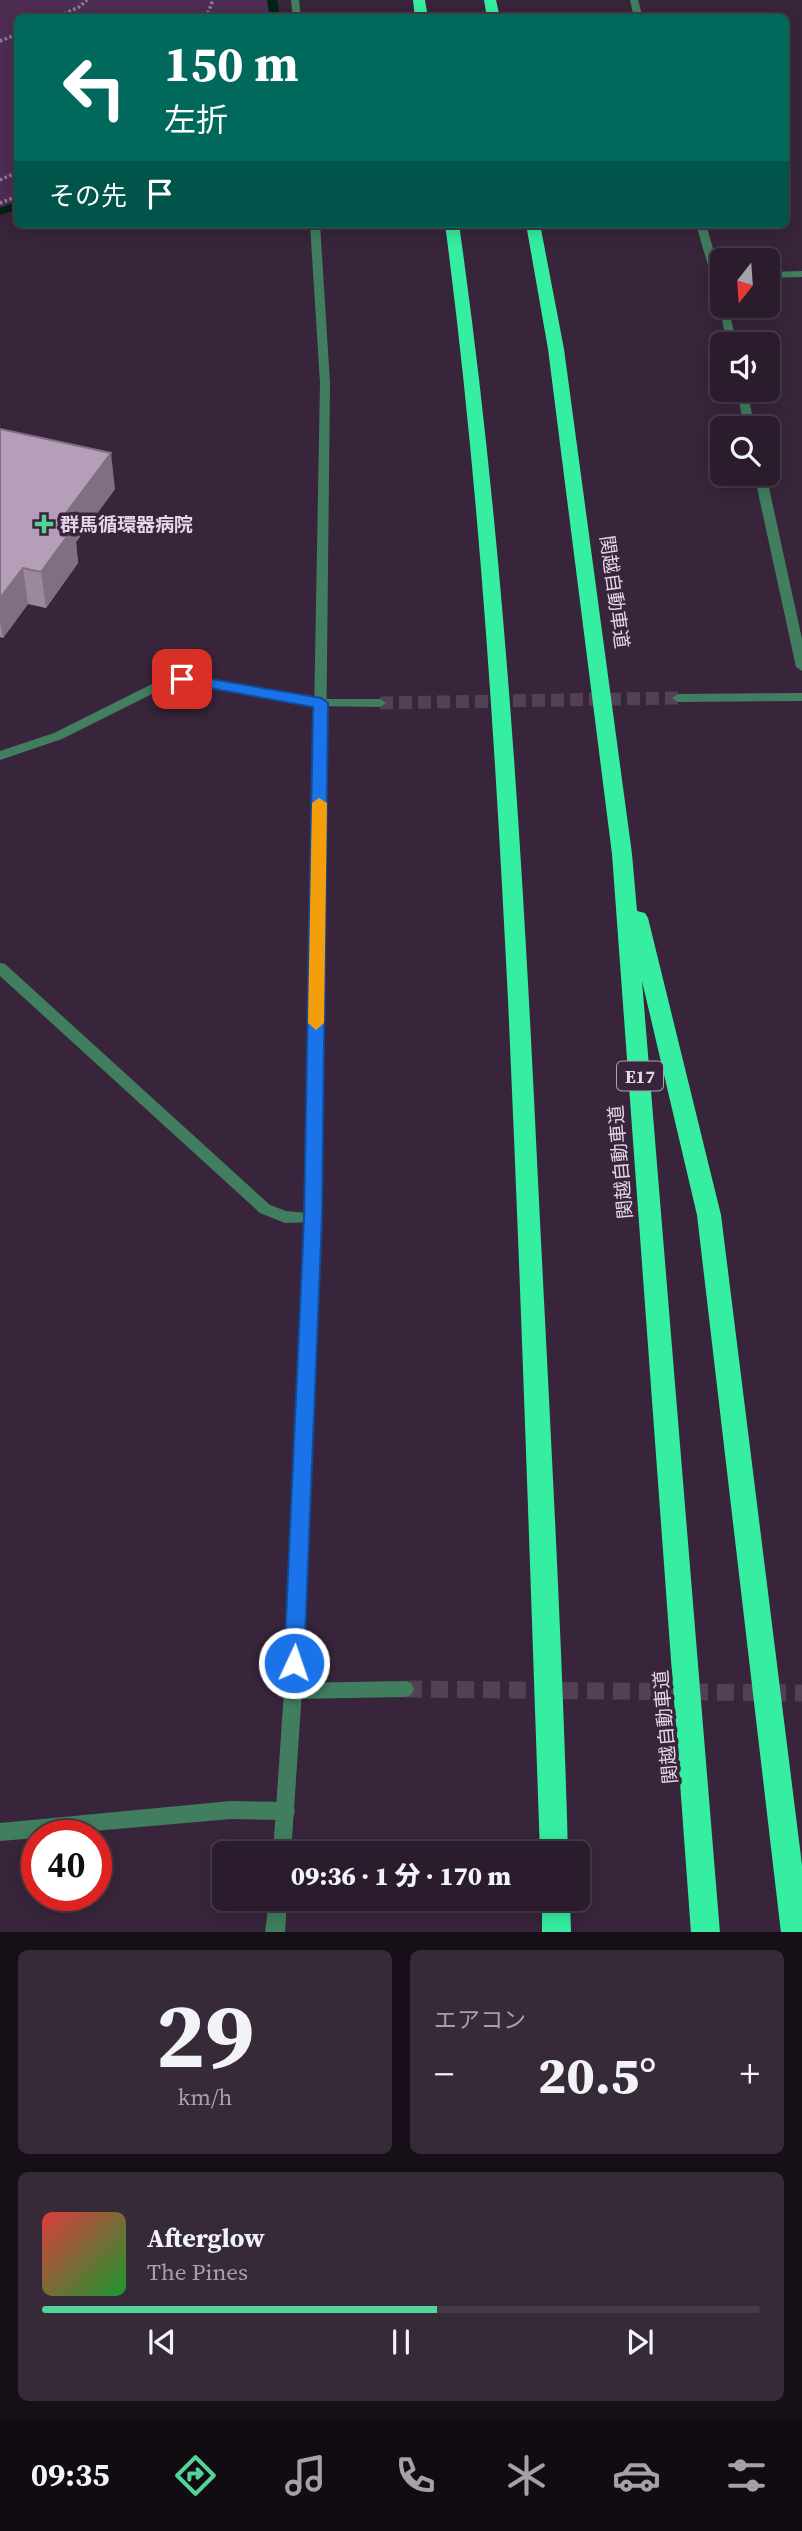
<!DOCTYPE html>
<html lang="ja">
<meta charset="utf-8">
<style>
:root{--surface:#2a1c2c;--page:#362938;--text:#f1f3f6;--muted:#a5a1a9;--line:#463a48;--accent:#53d396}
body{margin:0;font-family:"Source Serif 4","Noto Sans JP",serif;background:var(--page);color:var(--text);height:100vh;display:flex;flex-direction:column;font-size:26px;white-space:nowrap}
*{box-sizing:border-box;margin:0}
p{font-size:23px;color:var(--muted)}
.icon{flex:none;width:38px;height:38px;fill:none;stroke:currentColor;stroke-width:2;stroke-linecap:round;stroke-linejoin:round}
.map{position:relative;height:1932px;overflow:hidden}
.side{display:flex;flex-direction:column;gap:18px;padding:18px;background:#170f18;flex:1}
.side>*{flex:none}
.banner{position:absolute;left:14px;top:14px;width:775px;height:214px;border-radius:10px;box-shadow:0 4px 18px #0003,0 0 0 2px var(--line);background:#00695c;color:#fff;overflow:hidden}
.needle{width:46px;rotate:197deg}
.fabs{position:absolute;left:710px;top:248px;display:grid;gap:14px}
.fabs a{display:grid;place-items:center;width:70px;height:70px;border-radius:10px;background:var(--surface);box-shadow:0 4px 18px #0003,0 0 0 2px var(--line);font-size:35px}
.speed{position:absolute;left:21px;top:1820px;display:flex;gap:14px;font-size:35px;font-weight:700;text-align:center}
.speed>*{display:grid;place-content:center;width:91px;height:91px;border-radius:50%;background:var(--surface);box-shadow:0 4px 18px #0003,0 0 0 2px var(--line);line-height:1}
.speed .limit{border:10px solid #d22;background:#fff;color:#111}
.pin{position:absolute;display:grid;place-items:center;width:60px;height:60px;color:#fff;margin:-30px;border-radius:14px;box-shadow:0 4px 10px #0006}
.me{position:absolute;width:77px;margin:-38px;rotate:3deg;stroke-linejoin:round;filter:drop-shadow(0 0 5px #0008)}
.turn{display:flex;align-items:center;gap:24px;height:147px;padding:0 35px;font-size:32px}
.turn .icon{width:91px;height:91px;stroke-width:2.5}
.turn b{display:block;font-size:49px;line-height:60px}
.then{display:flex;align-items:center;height:66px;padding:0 35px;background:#0003;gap:14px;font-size:26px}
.big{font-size:52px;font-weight:800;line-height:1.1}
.side .card{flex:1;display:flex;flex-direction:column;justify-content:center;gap:10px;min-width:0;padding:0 24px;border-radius:10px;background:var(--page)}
.side .dial{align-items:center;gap:0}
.dial b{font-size:91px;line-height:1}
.song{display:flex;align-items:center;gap:21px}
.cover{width:84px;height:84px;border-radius:10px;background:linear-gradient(135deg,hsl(0 70% 55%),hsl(130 70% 35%))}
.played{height:7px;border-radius:4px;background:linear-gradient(90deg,var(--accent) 55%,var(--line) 55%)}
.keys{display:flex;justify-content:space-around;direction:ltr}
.heat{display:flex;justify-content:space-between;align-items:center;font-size:38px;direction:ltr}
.side .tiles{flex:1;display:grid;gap:18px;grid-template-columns:1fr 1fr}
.card:last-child{grid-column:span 2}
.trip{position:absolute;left:212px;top:1841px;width:378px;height:70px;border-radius:10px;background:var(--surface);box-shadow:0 4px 18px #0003,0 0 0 2px var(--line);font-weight:800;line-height:70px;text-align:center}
.tab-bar{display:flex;height:112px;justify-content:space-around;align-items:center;background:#110b12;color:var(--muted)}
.tab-bar .icon{width:49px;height:49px}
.tab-bar .current{color:var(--accent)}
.tab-bar b{font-size:32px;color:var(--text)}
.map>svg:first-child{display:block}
.green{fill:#4e2d53}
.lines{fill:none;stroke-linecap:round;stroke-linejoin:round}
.stream{fill:#022213;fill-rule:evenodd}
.minor-tunnel-far1{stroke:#524054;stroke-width:13;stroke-dasharray:13 6;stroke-linecap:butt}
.minor-tunnel{stroke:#524054;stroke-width:17;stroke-dasharray:17 9;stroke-linecap:butt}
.path{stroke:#8e7f91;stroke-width:3.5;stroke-dasharray:2.5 2.5;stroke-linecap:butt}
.service{fill:#417e5f;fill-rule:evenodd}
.minor{fill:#417e5f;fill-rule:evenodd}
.tertiary{fill:#417e5f;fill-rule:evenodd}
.motorway{fill:#35eea1;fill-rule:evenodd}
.wall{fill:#9c889e}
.shaded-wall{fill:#7f6f81}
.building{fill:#b59eb8;stroke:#7f6f81;stroke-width:2}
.route{fill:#1a73e8;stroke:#114b97;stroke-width:2}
.slow{fill:#f59e0b}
.poi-dot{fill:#53d396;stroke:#38253b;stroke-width:2.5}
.labels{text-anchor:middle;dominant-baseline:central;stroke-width:7;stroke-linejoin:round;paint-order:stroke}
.shield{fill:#38253b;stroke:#b0a2b2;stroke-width:2}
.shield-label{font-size:18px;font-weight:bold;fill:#e3d7e5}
.poi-label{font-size:19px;font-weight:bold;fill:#e3d7e5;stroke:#38253b;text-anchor:start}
.street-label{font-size:19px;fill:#e3d7e5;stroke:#38253b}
</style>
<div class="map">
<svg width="802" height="1933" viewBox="0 0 802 1933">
<rect width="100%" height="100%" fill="#38253b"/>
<polygon class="green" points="0,0 272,0 275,17 18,18 17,200 0,207"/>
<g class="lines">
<g class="stream">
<polygon points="267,0 277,0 280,18 270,18"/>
<polygon points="18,202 18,209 0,215 0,208"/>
</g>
<polyline class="minor-tunnel-far1" points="380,703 678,698"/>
<polyline class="minor-tunnel" points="405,1689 802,1693"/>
<g class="path">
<polyline points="55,18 79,7 87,0"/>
<polyline points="206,18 213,0"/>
<polyline points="0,41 18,34"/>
<polyline points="0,180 18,172"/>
<polyline points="0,203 18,196"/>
</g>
<polygon class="service" points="182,675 321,699 327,703 321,707 182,683 164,688 62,739 0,760 0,751 54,733 156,682"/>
<g class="minor">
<polygon points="630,0 638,0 643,18 634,18"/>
<polygon points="696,224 706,224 723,284 723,306 728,306 737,345 727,345 719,304"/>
<polygon points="802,271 802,277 768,278 768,272"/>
<polygon points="737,390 747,390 755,429 744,429"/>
<polygon points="754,474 766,474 802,639 802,671 796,667"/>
<polygon points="802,693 802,701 678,702 672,698 678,694"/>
<polygon points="321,699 380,699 386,703 380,707 317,706 315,703 317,700"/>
<polygon points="0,963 5,964 270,1205 286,1211 318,1214 321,1218 318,1222 285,1223 260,1213 0,976"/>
<polygon points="405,1681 411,1683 414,1689 411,1695 405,1697 293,1699 287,1697 284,1691 287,1685 293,1683"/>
<polygon points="231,1801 286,1802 293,1805 295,1811 293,1817 286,1820 231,1819 37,1836 37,1838 0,1841 0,1823"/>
</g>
<g class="tertiary">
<polygon points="291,0 299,0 301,18 293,18"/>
<polygon points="310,224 320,224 330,383 321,1218 302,1691 291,1853 273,1853 284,1691 305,1218 320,383"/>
<polygon points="269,1899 287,1899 285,1933 265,1933"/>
</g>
<g class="motorway">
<polygon points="413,0 425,0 428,18 415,18"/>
<polygon points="484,0 496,0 500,18 487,18"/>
<path d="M445 224H459C504 541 523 861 538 1181 549 1405 562 1629 568 1853H540C530 1569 521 1285 508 1000 495 741 479 482 445 224Z"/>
<polygon points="526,224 540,224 564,349 632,854 637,911 645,913 648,918 721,1215 802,1865 802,1933 781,1933 697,1215 642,981 720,1933 691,1933 612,854 548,349"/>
<polygon points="542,1899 570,1899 571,1933 542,1933"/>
</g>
</g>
<polygon class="wall" points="0,429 115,489 76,542 78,563 46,608 28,604 3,638 0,637"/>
<g class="shaded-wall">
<polygon points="111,453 115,489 76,542 78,563 46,608 41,572 58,524"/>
<polygon points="23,568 28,604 3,638 0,621 0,598"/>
</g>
<polygon class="building" points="0,429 111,453 58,524 74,527 41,572 23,568 0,598"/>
<polygon class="route" points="182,674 321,698 328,703 322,1218 304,1663 301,1670 294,1672 287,1670 284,1663 304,1218 313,707 177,682 175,679"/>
<polygon class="slow" points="319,798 327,803 324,1023 316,1030 308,1023 312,803"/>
<path class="poi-dot" d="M40.5 513.5h7v7h7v7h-7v7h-7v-7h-7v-7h7z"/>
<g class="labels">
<rect class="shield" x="617" y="1061.5" width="46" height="29" rx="5"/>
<g class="shield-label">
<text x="640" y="1076">E17</text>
</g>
<g class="poi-label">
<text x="60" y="524">群馬循環器病院</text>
</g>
<g class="street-label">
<text transform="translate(615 592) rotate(82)">関越自動車道</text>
<text transform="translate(620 1162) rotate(-95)">関越自動車道</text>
<text transform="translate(665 1727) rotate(-95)">関越自動車道</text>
</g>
</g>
</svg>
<div class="fabs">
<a><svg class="needle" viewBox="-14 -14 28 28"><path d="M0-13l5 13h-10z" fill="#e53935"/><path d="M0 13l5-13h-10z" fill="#a5a1a9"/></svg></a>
<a><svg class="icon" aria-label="sound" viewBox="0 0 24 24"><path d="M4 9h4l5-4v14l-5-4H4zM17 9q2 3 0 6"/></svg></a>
<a><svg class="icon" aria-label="search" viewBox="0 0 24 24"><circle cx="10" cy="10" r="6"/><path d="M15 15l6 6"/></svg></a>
</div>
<div class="speed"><div class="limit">40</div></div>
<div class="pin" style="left:182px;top:679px;background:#d93025"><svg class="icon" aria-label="arrive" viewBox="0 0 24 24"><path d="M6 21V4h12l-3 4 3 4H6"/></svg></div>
<svg class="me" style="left:294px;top:1663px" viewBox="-20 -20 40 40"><circle r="17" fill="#1a73e8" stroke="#fff" stroke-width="3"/><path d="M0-11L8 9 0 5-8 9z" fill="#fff"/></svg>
<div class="trip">09:36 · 1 分 · 170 m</div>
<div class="banner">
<div class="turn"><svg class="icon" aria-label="left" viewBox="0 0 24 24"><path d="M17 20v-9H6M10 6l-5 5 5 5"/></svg><div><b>150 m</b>左折</div></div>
<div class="then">その先<svg class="icon" aria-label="arrive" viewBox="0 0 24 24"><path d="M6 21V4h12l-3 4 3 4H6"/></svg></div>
</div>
</div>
<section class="side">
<div class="tiles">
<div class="card dial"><b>29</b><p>km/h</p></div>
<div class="card"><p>エアコン</p>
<div class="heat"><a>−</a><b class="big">20.5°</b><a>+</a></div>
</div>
<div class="card">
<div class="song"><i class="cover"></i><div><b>Afterglow</b><p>The Pines</p></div></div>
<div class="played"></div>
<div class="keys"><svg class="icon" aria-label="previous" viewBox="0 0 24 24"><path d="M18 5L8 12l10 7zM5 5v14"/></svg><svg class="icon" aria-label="pause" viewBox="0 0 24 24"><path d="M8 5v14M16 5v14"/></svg><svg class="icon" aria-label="next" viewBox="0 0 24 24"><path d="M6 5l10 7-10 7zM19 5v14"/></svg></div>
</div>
</div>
</section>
<nav class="tab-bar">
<b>09:35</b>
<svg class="icon current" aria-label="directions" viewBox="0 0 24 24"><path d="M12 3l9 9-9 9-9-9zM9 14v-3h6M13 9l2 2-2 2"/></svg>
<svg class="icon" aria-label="music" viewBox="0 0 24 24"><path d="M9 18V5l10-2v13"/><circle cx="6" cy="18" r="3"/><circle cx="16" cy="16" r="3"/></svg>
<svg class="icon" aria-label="phone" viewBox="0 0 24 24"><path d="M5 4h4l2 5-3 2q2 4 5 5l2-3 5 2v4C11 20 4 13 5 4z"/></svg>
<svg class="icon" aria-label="climate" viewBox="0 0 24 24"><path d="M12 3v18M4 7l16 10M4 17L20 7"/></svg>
<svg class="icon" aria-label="car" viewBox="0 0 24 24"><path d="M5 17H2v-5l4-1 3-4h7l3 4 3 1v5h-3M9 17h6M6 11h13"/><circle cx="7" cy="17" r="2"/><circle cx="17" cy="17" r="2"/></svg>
<svg class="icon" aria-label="filters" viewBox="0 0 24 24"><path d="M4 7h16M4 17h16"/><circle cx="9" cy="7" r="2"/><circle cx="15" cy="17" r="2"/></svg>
</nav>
